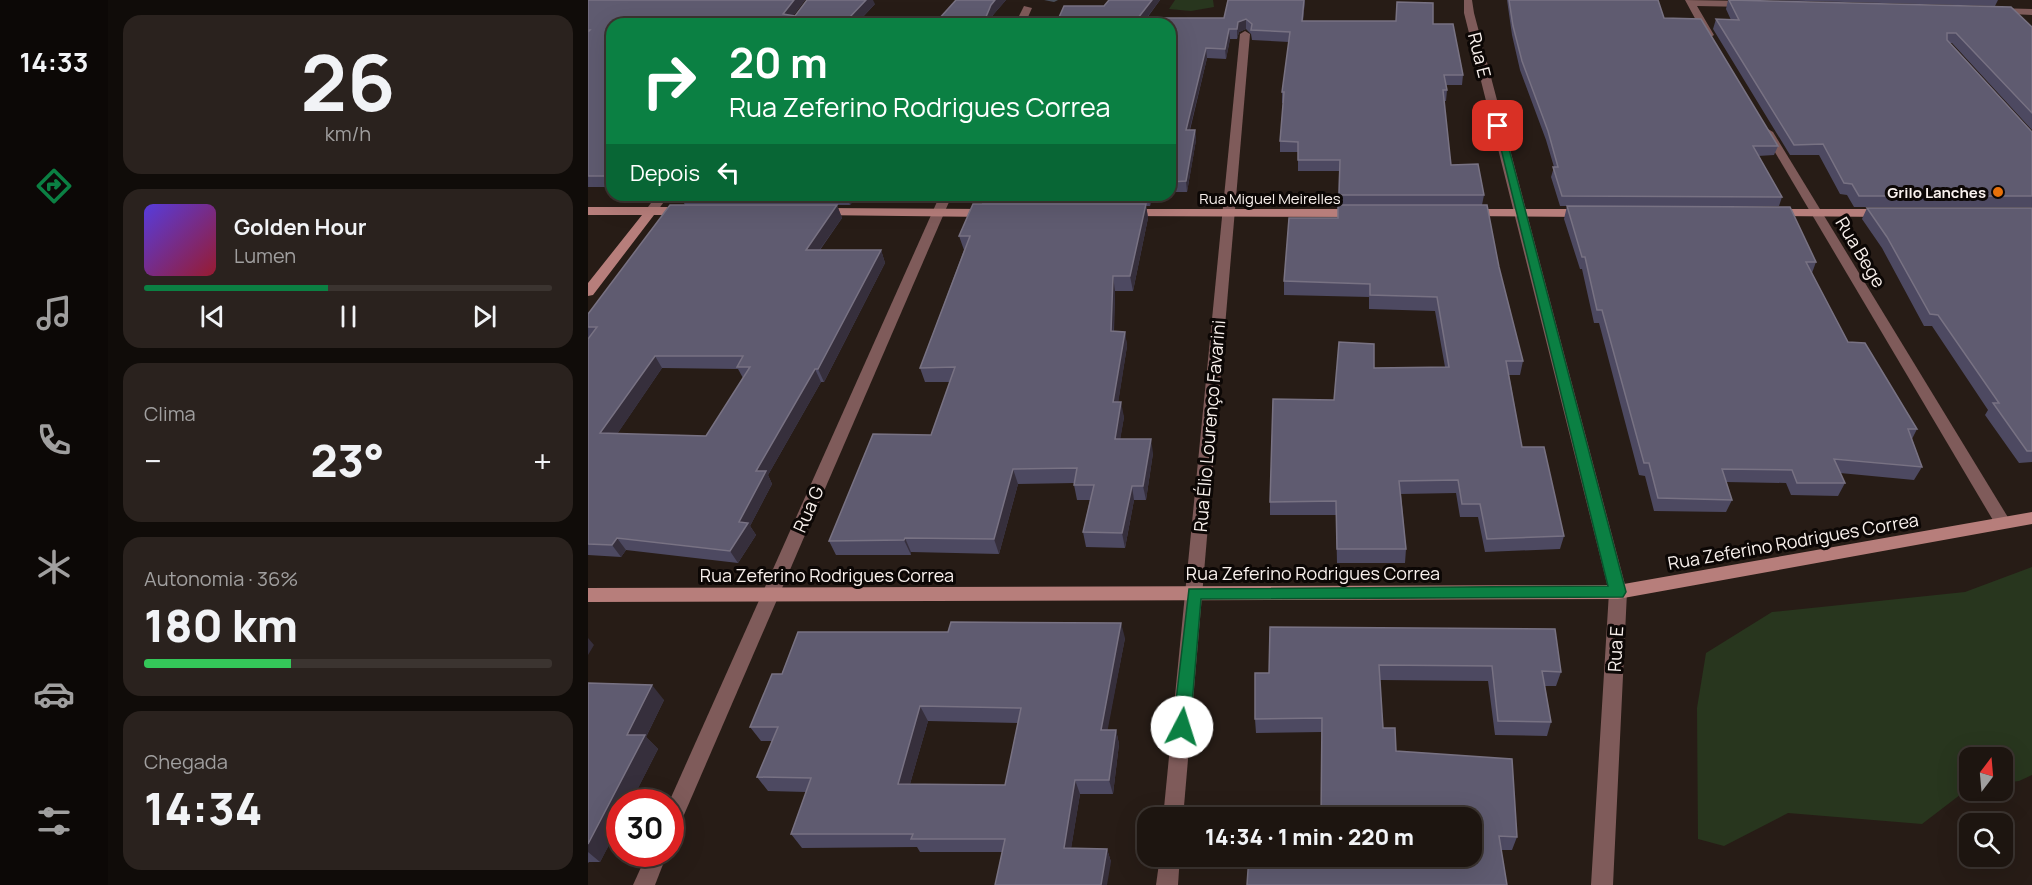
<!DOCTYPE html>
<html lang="pt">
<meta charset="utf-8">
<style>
:root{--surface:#1d1510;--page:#2a221e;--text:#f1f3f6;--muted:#a09f9f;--line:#3b3430;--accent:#0b8043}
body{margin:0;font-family:Manrope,sans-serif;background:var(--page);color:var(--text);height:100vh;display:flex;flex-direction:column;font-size:22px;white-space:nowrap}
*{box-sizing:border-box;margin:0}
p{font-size:20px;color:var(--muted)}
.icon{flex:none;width:33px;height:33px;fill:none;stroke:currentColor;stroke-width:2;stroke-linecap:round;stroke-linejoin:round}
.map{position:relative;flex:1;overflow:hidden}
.drawer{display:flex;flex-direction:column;gap:15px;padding:15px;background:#100c09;width:480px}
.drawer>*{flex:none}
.banner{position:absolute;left:18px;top:18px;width:570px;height:183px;border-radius:18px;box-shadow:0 6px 24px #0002,0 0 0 2px var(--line);background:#0b8043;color:#fff;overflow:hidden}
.needle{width:39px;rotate:16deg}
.tools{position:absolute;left:1371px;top:747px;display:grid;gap:12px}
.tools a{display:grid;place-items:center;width:54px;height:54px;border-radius:12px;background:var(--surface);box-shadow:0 6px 24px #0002,0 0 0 2px var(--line);font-size:30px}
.speed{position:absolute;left:18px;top:789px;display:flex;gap:12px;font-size:30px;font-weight:700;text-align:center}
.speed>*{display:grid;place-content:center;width:78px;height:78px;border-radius:50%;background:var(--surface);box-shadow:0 6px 24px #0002,0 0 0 2px var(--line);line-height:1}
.speed .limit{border:9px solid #d22;background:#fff;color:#111}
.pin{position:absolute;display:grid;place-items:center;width:51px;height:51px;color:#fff;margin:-26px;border-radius:12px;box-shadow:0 3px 9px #0006}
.me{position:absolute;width:66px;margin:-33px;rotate:5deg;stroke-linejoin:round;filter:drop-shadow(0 0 4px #0008)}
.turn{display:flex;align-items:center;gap:21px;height:126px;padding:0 24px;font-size:27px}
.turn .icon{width:78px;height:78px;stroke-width:2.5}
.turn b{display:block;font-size:42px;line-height:51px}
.then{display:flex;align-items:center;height:57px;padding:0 24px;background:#0003;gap:12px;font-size:22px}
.big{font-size:45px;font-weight:800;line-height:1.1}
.drawer .card{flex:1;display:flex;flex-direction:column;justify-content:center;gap:9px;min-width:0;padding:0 21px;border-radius:18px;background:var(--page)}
.drawer .dial{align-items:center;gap:0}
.dial b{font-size:78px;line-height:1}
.song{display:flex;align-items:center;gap:18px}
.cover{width:72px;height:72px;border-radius:9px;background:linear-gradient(135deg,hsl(250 70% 55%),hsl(350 70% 35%))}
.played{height:6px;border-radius:3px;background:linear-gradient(90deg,var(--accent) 45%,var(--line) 45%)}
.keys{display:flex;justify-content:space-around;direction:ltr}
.heat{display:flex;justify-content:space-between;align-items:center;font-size:33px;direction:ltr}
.charge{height:9px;border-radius:4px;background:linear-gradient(90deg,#34c759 36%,var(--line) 0)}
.trip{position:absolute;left:549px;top:807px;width:345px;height:60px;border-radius:18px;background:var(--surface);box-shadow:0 6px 24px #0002,0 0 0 2px var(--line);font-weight:800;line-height:60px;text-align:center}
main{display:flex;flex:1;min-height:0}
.menu{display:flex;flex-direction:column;width:108px;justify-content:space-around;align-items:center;background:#0c0806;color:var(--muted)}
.menu .icon{width:42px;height:42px}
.menu .current{color:var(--accent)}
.menu b{font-size:27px;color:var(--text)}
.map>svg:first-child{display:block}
.green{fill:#28361e}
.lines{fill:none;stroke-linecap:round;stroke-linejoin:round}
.stream{fill:#4b4f5a;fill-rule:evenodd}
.street{fill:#7f5b5a;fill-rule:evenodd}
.secondary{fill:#b77e7b;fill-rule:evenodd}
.wall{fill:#4d4961;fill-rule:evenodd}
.shaded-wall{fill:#362f3c}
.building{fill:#5f5b70;stroke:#787283;stroke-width:1.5;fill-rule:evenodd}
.route{fill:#0b8043;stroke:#07532c;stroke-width:1.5}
.food-dot{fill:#e8710a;stroke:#0c0705;stroke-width:2}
.labels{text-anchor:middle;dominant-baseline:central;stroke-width:6;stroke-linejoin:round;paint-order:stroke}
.far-poi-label{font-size:15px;font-weight:bold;fill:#f9f1ed;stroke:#0c0705;text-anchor:end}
.far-street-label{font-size:15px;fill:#f9f1ed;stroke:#0c0705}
.street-label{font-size:18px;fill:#f9f1ed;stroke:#0c0705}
</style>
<main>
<nav class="menu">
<b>14:33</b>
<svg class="icon current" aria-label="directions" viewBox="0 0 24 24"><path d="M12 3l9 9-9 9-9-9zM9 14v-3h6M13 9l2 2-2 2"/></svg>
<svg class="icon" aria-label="music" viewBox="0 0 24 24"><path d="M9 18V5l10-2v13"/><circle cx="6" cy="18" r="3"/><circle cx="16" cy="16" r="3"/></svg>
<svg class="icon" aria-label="phone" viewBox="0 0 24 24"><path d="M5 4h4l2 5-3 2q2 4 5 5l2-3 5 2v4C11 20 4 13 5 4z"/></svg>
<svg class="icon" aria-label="climate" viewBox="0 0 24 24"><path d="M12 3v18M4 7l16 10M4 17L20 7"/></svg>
<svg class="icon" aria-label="car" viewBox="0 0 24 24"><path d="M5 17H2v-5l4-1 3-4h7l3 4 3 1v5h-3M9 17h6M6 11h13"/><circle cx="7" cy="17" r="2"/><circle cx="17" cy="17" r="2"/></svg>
<svg class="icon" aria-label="filters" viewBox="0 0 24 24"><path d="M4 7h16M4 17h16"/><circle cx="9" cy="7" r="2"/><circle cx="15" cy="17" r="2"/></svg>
</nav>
<section class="drawer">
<div class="card dial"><b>26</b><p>km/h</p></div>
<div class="card">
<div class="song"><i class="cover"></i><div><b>Golden Hour</b><p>Lumen</p></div></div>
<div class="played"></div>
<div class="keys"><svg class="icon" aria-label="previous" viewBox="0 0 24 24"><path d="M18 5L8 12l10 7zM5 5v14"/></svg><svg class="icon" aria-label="pause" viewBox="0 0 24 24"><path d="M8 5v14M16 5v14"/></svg><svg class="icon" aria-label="next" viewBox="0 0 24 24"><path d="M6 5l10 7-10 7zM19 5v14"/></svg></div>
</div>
<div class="card"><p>Clima</p>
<div class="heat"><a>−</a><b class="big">23°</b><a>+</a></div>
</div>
<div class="card"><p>Autonomia · 36%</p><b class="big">180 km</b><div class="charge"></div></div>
<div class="card"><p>Chegada</p><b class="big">14:34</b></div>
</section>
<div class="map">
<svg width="1444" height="885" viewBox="0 0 1444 885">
<rect width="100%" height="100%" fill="#271c16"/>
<g class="green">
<polygon points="587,0 625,0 626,7 603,11 581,9"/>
<polygon points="1444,567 1444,775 1431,781 1415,783 1414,758 1382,758 1381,788 1334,824 1200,813 1136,846 1110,839 1109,708 1118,653 1184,612 1377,592"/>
</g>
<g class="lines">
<polygon class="stream" points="456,0 470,0 466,2"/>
<g class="street">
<polygon points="876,0 884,0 886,13 1039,592 1025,885 1003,885 1021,592 876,13"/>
<polygon points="1097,0 1159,1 1164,4 1159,7 1109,6 1126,35 1121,38 1116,35"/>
<polygon points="436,6 444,8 437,24 427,24"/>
<polygon points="1407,8 1444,9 1444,15 1404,13 1402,11"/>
<polygon points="657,31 662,34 595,818 575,818 652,34"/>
<polygon points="1180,129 1185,132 1421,519 1423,523 1421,527 1409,527 1175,132"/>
<polygon points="69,195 81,195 67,214 59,214 57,211"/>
<polygon points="352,195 364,195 89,831 82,834 81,802"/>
<polygon points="59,854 79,854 67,885 45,885"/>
<polygon points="572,856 592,856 590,885 568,885"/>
</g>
<g class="secondary">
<polygon points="0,207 97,207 103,211 97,215 66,215 5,295 0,296 0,283 54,215 0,215"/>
<polygon points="232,208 400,209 406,213 400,217 228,215 226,212"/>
<polygon points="538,209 769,209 775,213 769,217 534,216 532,213"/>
<polygon points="880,209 997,209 1003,213 997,217 876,216 874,213"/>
<polygon points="1186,209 1297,209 1303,213 1297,217 1182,216 1180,213"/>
<polygon points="1444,512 1444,524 1030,599 0,602 0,588 1030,585"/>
</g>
</g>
<g class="wall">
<polygon points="0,0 217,0 205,16 207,16 287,4 272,20 341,23 349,21 368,0 418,0 405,15 402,24 24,24 24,187 0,187"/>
<polygon points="521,0 572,0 559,18 636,18 640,0 717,0 715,21 808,21 809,2 845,3 845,24 865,24 875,75 874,85 858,85 859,90 858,101 856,101 863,165 890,164 896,195 894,205 899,205 911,267 935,361 932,375 921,375 934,447 956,447 976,536 972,549 897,552 890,517 872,517 868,493 813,494 818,549 817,563 749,563 748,515 682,515 682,502 685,399 746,400 751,342 786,344 786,368 857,367 847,311 781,309 781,297 696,295 696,281 701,218 750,218 751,171 710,171 710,152 692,152 692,141 695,103 694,103 694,92 701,42 664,40 663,34 658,29 651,32 649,39 642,39 638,59 619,58 602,130 607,130 608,140 599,192 582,192 582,24 468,24 476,6 516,6"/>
<polygon points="919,0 1070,0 1076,18 1190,146 1186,155 1170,156 1194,197 1191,206 972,206 963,177 966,167 958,140 932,70 924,35"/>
<polygon points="1140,0 1166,0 1444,27 1444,130 1364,43 1362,43 1444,132 1444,207 1266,207 1259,195 1252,194 1231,155 1202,155 1125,29 1128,19 1143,20 1138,9"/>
<polygon points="1184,0 1410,0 1407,6"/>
<polygon points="92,195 325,195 324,198 268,197 262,205 97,205"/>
<polygon points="388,195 565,195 562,206 558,206 560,218 545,291 527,291 526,331 537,332 539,346 530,402 536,417 532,439 565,453 558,500 546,500 537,548 498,547 495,532 502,500 489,500 486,485 486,483 430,484 411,554 323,552 323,555 248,555 241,541 343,435 362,382 337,382 332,368 376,250 371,236 394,204 392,195"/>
<path d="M249 205 254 218 232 250H293L297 263 236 382H233L180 475 184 484 162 526 168 535 150 563 38 550 33 557 0 555V314ZM74 368 150 369 155 378 118 436 29 434Z"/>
<polygon points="979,206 1228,262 1224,273 1260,342 1329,429 1324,439 1334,467 1326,480 1252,473 1257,483 1250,496 1203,495 1198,483 1138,482 1144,500 1138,512 1066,511 1057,476 1051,475 1011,323 1006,323 994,269 992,269 976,219"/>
<polygon points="1279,208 1444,208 1444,462 1431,463 1397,415 1400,410 1344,326 1336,326 1294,248 1274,219"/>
<polygon points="682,627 973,672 968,686 957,686 963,722 959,736 907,735 900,681 792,680 795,728 808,751 929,837 924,850 913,850 884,856 734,732 668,733 667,719 681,673"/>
<path d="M537 638 519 730H528L531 744 525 794H492L483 848 519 849 523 862 414 852H332L329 847 214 848 203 834 218 792 180 791 169 777 184 741H173L162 727 194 674ZM340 721 430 723 417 785 322 784Z"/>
<polygon points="0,683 76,700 58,737 70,749 12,862 1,862 0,863"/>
</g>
<g class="shaded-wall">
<polygon points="206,0 217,0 199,24 195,14"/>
<polygon points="278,0 285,0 287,4 268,24 260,19"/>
<polygon points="407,0 418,0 405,15 402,24 395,24 403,5"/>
<polygon points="564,0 572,0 554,24 550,18"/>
<polygon points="716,0 717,0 714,31 714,21"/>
<polygon points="658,19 658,29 651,32 649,39 649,29 650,22"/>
<polygon points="641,29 642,39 638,59 637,49"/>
<polygon points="618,48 619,58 599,140 598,130"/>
<polygon points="607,130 608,140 599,192 598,181"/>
<polygon points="259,195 267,195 268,197 262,205"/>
<polygon points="561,195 565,195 562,206"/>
<polygon points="558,204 560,218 545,291 542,276"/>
<polygon points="249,205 254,218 223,262 218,250"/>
<polygon points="293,250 297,263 236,382 230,369"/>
<polygon points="525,276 527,291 525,346 523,331"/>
<polygon points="537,332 539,346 528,417 525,402"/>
<polygon points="67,356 74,368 21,446 12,433"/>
<polygon points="227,369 233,382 180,475 184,484 162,526 168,535 150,563 142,551 151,522 168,471"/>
<polygon points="533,402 536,417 530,453 527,439"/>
<polygon points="563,439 565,453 558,500 555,486"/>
<polygon points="425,469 430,484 411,554 406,539"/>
<polygon points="544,486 546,500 537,548 534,533"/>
<polygon points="29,538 38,550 33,557 24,545"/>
<polygon points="317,538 323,552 323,555 316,540"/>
<polygon points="533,623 537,638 517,744 513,730"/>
<polygon points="0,638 6,645 0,655"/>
<polygon points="64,685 76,700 58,737 70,749 43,802 32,802 32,825 12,862 0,852 0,844 39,735"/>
<polygon points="332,706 340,721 318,798 310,784"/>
<polygon points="528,730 531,744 525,794 521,780"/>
<polygon points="487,780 492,794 481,861 476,848"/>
<polygon points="519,849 523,862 519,885 513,885"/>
</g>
<g class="building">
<polygon points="0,0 206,0 195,14 207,16 219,0 278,0 260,19 341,23 349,21 368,0 407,0 403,5 395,24 24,24 24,176 0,176 0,32 2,30 0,30"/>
<polygon points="521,0 564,0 550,18 636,18 640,0 716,0 714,21 808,21 809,2 845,3 845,24 865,24 875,75 856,75 859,90 855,90 863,165 890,164 896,195 751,195 752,160 710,160 710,142 692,141 696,92 694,92 702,32 663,30 664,24 658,19 650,22 649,29 641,29 637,49 618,48 598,130 607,130 598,181 582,182 582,24 468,24 476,6 516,6"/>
<polygon points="921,0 1070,0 1076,18 1113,19 1190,146 1165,146 1194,197 974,196 965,167 970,167 960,131 934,61 925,26"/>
<polygon points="1141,0 1423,7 1444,27 1444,113 1368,33 1359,33 1359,40 1444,132 1444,196 1271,196 1264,184 1256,183 1235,144 1206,145 1128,19 1151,20"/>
<polygon points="385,204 558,204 542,276 525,276 523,331 537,332 525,402 533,402 527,439 563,439 555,486 544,486 534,533 495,532 506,485 486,485 489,468 425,469 406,539 317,538 316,540 241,541 285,434 343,435 367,367 332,368 382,236 371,236"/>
<path d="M82 205H249L218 250H293L230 369H227L168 471H178L151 522 160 523 142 551 29 538 24 545 0 544V339L9 327H0V314ZM67 356H155L149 367H162L118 436 12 433Z"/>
<polygon points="750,205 899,205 911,267 935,361 918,361 934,447 956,447 976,536 899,539 892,504 874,504 870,480 811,481 818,549 749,549 748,501 682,502 685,399 746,400 751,342 786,344 786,368 861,367 849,297 782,295 782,284 696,281 701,218 750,218"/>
<polygon points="979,206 1202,207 1228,262 1218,262 1260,342 1277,343 1329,429 1320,429 1334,467 1246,459 1257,483 1209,483 1204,470 1134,469 1144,500 1070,498 1061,463 1056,463 1014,310 1009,310 997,257 994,257"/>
<polygon points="1279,208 1444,208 1444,451 1439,451 1405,403 1411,403 1350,315 1342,314 1299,237"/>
<path d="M363 622 533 623 513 730H528L521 780H487L476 848 519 849 513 885H407L417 839H323L325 834H203L223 778 169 777 190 727H162L184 674H194L210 632H360ZM332 706 433 708 417 785 310 784Z"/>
<polygon points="682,627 967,629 973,672 954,671 963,722 910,721 904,666 791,665 795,728 807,728 808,751 924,759 929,837 911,836 919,885 659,885 661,856 884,856 884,818 733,818 734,718 667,719 667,673 681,673"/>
<polygon points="0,683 64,685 39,735 57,735 0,844"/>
</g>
<polygon class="route" points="907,124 915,126 1038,592 1035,597 613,599 602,727 600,733 594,735 588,733 585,727 601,589 1020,586"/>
<circle class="food-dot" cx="1410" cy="192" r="6"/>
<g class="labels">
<g class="far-poi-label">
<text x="1398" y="192">Grilo Lanches</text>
</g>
<g class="far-street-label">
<text x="682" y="198">Rua Miguel Meirelles</text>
</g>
<g class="street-label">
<text transform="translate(892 55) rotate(76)">Rua E</text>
<text transform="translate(1273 252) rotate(59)">Rua Bege</text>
<text transform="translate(621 426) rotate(-85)">Rua Élio Lourenço Favarini</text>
<text transform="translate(220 509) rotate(-66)">Rua G</text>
<text transform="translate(1205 541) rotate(-10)">Rua Zeferino Rodrigues Correa</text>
<text x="725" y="573">Rua Zeferino Rodrigues Correa</text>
<text x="239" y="575">Rua Zeferino Rodrigues Correa</text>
<text transform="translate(1027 649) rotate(-87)">Rua E</text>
</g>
</g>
</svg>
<div class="tools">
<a><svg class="needle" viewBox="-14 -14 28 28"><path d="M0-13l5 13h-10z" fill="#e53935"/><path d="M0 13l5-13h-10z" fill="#a09f9f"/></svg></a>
<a><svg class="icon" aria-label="search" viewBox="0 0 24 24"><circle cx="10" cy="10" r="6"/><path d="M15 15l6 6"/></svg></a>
</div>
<div class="speed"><div class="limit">30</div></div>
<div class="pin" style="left:910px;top:126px;background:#d93025"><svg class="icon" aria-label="arrive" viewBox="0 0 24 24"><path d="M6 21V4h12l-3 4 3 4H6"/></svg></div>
<svg class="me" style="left:594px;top:727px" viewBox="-20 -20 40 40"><circle r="19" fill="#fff"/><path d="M0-13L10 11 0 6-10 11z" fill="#0b8043"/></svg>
<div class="trip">14:34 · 1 min · 220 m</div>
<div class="banner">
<div class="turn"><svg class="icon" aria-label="right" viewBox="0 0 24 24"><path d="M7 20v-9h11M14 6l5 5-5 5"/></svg><div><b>20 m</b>Rua Zeferino Rodrigues Correa</div></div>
<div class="then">Depois<svg class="icon" aria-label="left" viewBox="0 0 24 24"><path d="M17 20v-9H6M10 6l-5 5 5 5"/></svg></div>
</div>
</div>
</main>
